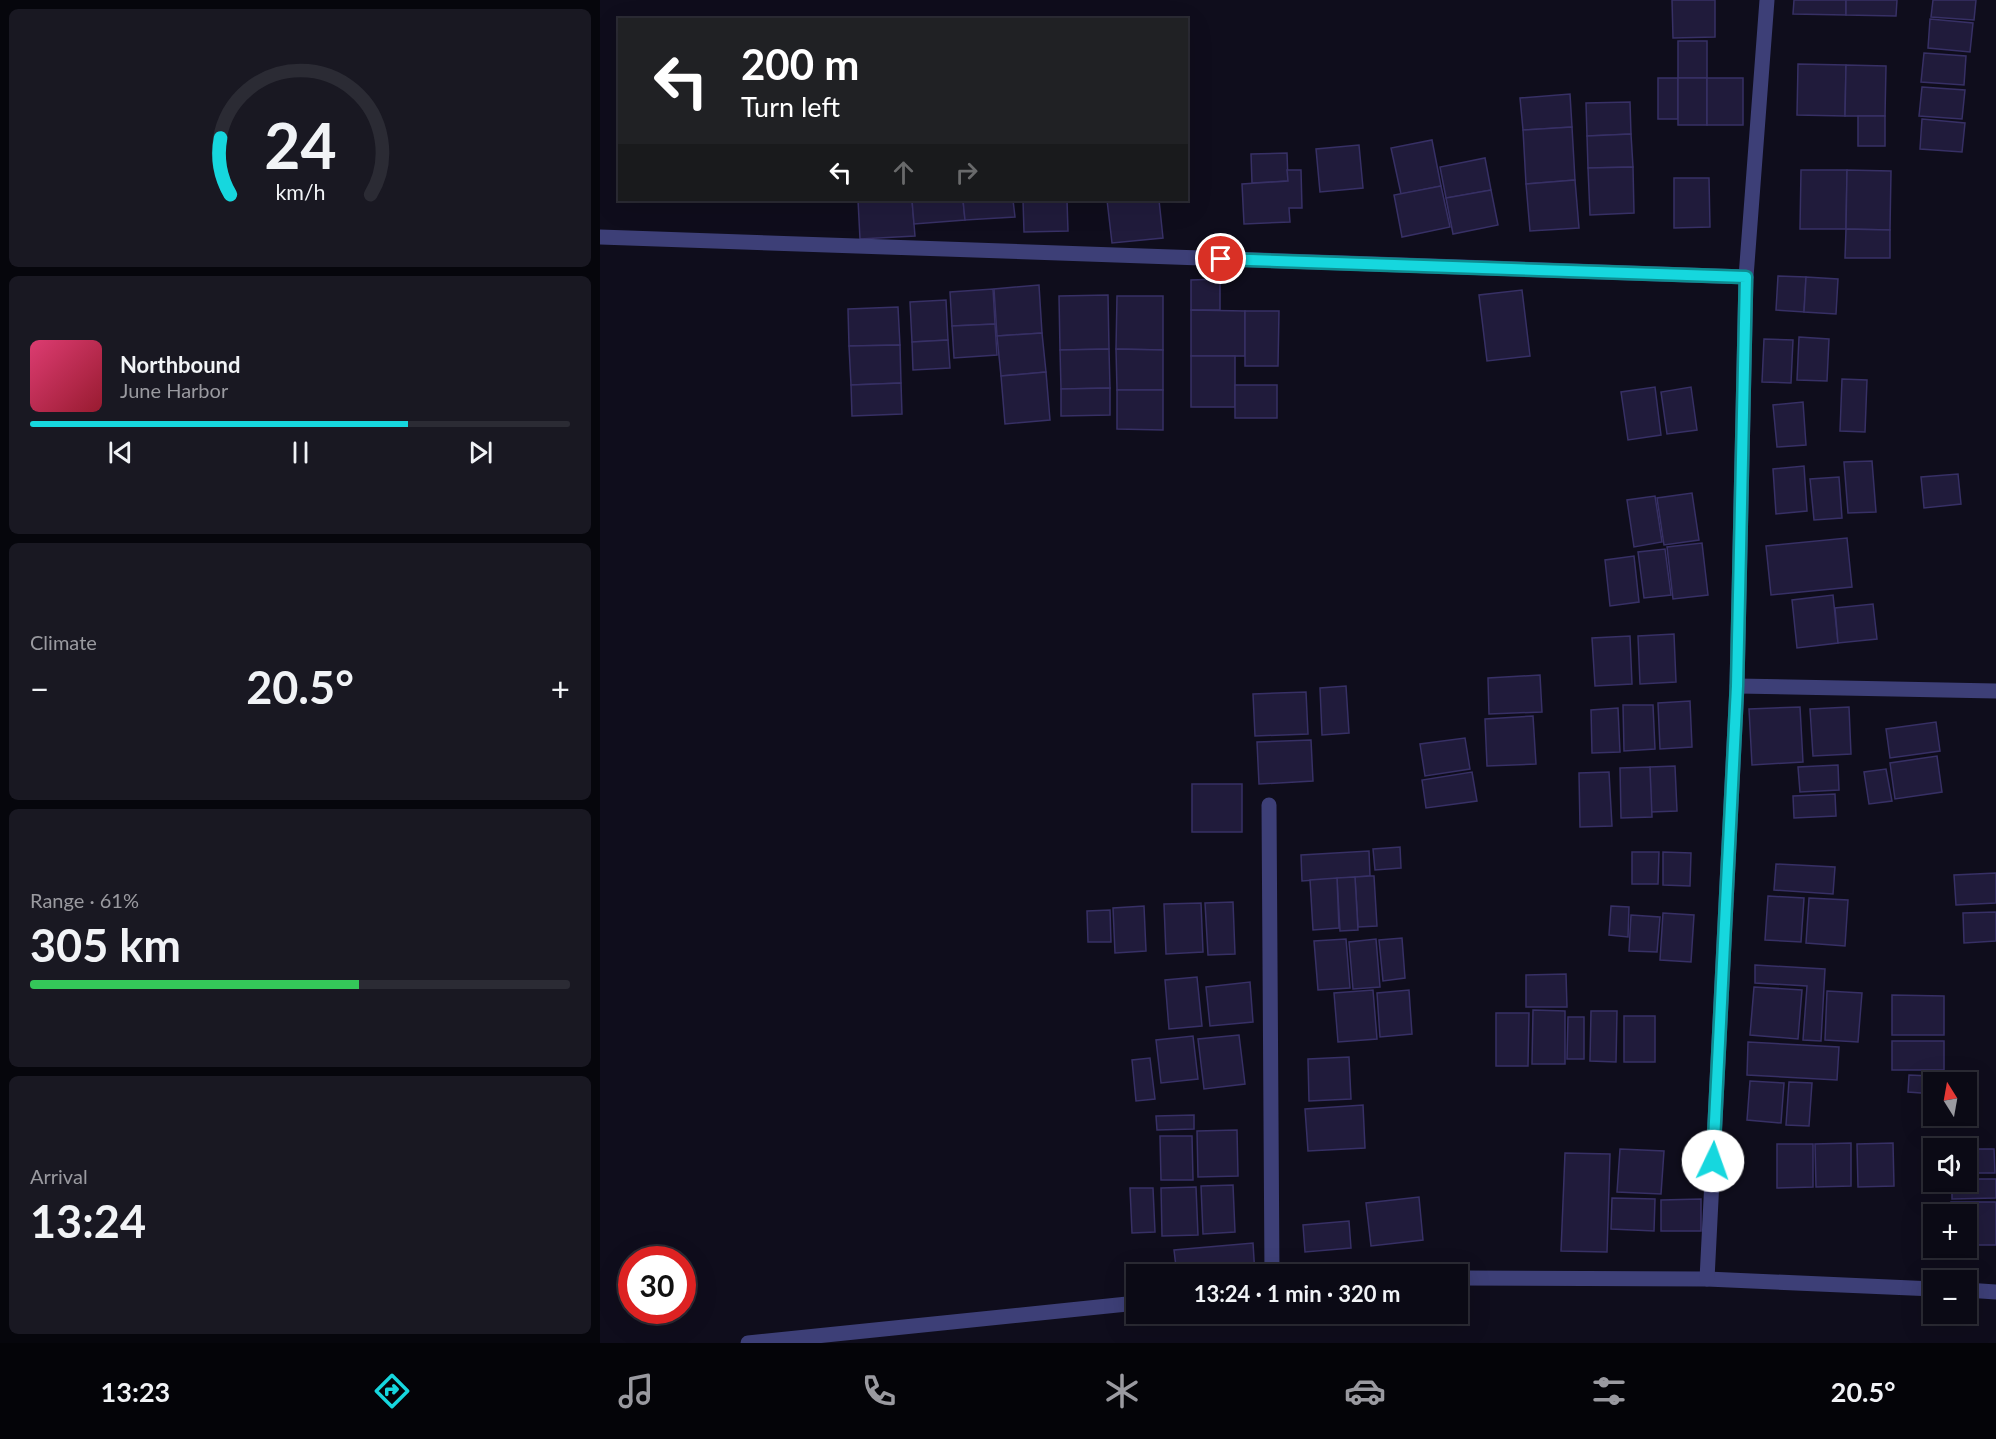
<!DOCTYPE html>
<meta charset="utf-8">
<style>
:root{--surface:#0b0a15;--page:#191822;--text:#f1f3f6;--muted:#9a9aa0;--line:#2b2b34;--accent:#16d7de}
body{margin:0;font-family:Lato,sans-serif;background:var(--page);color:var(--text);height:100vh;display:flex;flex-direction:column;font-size:22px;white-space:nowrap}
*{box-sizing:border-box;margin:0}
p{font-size:20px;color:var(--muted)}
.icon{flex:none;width:33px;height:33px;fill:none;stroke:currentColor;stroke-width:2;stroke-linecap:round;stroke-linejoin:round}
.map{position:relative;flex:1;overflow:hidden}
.panel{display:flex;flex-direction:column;gap:9px;padding:9px;background:#06060c;width:600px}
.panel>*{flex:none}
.hud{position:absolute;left:18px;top:18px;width:570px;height:183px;border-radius:0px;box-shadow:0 6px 24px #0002,0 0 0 2px var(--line);background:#202124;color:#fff;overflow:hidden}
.needle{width:39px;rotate:349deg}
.buttons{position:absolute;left:1323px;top:1072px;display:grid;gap:12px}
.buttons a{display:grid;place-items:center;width:54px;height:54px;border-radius:0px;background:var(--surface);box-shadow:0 6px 24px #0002,0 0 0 2px var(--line);font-size:30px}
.speed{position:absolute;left:18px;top:1246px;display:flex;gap:12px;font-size:30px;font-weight:700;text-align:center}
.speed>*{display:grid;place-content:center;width:78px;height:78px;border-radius:50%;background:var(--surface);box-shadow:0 6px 24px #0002,0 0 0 2px var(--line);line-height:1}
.speed .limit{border:9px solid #d22;background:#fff;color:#111}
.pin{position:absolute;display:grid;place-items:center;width:51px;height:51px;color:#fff;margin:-26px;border:3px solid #fff;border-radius:50%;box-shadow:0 2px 6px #0007}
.me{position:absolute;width:66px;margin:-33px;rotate:3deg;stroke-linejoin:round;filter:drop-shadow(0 0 4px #0008)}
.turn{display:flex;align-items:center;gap:21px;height:126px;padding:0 24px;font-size:27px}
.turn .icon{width:78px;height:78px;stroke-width:2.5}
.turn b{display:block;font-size:42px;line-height:51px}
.lanes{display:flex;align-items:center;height:57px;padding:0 24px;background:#0003;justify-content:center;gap:30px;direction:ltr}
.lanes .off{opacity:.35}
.big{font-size:45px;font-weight:700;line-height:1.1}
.panel .card{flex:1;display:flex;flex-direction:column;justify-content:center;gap:9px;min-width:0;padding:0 21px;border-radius:9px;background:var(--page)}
.panel .dial{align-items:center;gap:0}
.dial svg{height:156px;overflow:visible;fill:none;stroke:var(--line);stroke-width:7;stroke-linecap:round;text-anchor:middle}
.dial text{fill:var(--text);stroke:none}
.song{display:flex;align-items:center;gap:18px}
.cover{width:72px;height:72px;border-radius:9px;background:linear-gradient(135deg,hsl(340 70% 55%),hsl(350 70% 35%))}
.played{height:6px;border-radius:3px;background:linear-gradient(90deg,var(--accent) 70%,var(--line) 70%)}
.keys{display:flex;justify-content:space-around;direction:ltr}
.heat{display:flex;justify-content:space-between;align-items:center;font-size:33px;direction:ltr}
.charge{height:9px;border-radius:4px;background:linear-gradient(90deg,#34c759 61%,var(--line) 0)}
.trip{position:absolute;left:526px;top:1264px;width:342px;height:60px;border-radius:0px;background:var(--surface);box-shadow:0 6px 24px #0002,0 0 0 2px var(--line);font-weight:700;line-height:60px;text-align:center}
.dock{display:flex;height:96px;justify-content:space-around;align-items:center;background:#040408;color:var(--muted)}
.dock .icon{width:42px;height:42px}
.dock .on{color:var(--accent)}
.dock b{font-size:27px;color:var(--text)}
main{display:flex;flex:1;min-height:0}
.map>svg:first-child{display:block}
.building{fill:#201b3b;stroke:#373065;stroke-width:1.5}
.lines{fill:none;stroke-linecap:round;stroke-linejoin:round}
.street{stroke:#3d3f77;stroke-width:15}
.route-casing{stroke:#0e8c90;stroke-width:15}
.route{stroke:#16d7de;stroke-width:10}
</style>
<main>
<section class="panel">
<div class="card dial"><svg viewBox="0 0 100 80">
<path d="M14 69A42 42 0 1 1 86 69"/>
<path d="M14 69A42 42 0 0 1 9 40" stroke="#16d7de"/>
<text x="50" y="56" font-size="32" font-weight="700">24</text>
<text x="50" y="72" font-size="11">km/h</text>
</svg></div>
<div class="card">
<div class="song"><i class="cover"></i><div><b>Northbound</b><p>June Harbor</p></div></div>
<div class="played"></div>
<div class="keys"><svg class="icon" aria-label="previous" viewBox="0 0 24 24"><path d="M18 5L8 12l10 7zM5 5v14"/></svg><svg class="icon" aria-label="pause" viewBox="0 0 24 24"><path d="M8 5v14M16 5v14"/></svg><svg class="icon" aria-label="next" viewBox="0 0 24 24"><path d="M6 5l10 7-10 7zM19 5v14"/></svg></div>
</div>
<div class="card"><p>Climate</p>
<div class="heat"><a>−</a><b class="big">20.5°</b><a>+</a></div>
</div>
<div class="card"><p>Range · 61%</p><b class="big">305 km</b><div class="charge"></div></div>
<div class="card"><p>Arrival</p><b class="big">13:24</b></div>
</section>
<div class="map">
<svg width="1396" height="1343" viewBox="0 0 1396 1343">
<rect width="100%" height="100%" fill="#0f0d1c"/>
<g class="building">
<polygon points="1072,0 1115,0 1115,37 1073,38"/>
<polygon points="1194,0 1246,0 1246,15 1193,14"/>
<polygon points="1246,0 1297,0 1296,16 1246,15"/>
<polygon points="1333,0 1376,0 1374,20 1331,17"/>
<polygon points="1330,19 1373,23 1370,52 1328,48"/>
<rect x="1078" y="41" width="29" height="37"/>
<polygon points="1324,53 1366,56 1364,85 1321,82"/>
<polygon points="1198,64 1246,65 1245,116 1197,115"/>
<polygon points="1246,65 1286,66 1285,116 1245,116"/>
<rect x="1058" y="78" width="20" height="41"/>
<rect x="1078" y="78" width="29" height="47"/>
<rect x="1107" y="78" width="36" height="47"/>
<polygon points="1322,87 1365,90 1362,119 1319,116"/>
<polygon points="970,94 972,127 923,130 920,98"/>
<polygon points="1030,102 1031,134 987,136 986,103"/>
<rect x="1258" y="116" width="27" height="30"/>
<polygon points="1322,119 1365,123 1362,152 1320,149"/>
<polygon points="972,127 975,180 926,184 923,130"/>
<polygon points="1031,134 1033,167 988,168 987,136"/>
<polygon points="832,140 841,186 801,194 791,148"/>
<polygon points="759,145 763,188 720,192 716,149"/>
<polygon points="687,153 688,181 652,183 651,154"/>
<polygon points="885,158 891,190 846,198 840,167"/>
<polygon points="1033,167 1034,213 990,215 988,168"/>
<polygon points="687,170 701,170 702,208 689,208 690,222 644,224 642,184 688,181"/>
<polygon points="1201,170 1247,170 1246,229 1200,229"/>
<polygon points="1247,170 1291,171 1290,230 1246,229"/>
<polygon points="1074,178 1109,178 1110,227 1074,228"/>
<polygon points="975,180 979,228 930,231 926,184"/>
<polygon points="841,186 850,227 802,237 794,195"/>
<polygon points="891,190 898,225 853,234 846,198"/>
<polygon points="258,200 312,200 315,236 260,239"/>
<polygon points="312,200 363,200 365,220 314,224"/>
<polygon points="363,200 413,200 415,217 365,220"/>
<polygon points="423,200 467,200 468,231 424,232"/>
<polygon points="507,200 559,200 563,238 512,243"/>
<polygon points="1246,229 1290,230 1290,258 1245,258"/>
<polygon points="1178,276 1206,277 1204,312 1176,310"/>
<polygon points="1206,277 1238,279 1236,314 1204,312"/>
<polygon points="620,279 620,310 591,310 591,280"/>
<polygon points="439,285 442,333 397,336 394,289"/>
<polygon points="393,289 395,324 352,326 350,292"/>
<polygon points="922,290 930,356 887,361 879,295"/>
<polygon points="508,295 509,349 460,350 459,296"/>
<polygon points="517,296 563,296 563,350 516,349"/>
<polygon points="346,300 348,340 312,342 310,302"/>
<polygon points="298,307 300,345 249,346 248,309"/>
<polygon points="591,310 645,311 645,356 591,356"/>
<polygon points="645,311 679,311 678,366 645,366"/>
<polygon points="395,324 397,355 354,358 352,326"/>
<polygon points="442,333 446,372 401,376 397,336"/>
<polygon points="1199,337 1229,339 1227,381 1197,380"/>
<polygon points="1164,339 1193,340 1191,383 1162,382"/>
<polygon points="348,340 350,368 313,370 312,342"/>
<polygon points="300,345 301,383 251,385 249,346"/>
<polygon points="509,349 510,388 461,389 460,350"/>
<polygon points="516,349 563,350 563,390 517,390"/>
<rect x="591" y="356" width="44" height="51"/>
<polygon points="446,372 450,420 405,424 401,376"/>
<polygon points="1242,379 1267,380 1265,432 1240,431"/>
<polygon points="301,383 302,414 252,416 251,385"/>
<rect x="635" y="385" width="42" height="33"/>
<polygon points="1055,387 1061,435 1028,440 1021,392"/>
<polygon points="1091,387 1097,430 1067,434 1061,392"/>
<polygon points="510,388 510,415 461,416 461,389"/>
<polygon points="517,390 563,390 563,430 517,429"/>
<polygon points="1203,402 1206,445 1177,447 1173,405"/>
<polygon points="1272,461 1276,512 1248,513 1244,462"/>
<polygon points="1204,466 1207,511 1176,514 1173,469"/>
<polygon points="1358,474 1361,504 1324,508 1321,477"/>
<polygon points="1239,477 1242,518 1214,520 1210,479"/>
<polygon points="1092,493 1099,540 1064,545 1057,498"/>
<polygon points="1055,496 1062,542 1034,547 1027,500"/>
<polygon points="1247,538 1252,587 1171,595 1166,546"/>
<polygon points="1102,543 1108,595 1073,599 1067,547"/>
<polygon points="1065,549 1071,595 1044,598 1038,552"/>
<polygon points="1034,556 1039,602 1010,606 1005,560"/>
<polygon points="1233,595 1238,643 1197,648 1192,600"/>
<polygon points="1273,604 1277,639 1238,643 1235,608"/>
<polygon points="1074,634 1076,682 1040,684 1038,636"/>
<polygon points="1030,636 1032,684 995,686 992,638"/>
<polygon points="940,675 942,712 889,714 888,678"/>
<polygon points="746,686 749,733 722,735 720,688"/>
<polygon points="706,692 708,734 655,736 653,694"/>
<polygon points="1090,701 1092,747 1060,749 1058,703"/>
<polygon points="1023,705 1053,705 1055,749 1024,751"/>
<polygon points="1200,707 1203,762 1152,765 1149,709"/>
<polygon points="1249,707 1251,754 1213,756 1210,709"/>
<polygon points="1018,708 1020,752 992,753 991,710"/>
<polygon points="933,716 936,764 887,766 885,719"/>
<polygon points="1336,722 1340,751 1290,758 1286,729"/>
<polygon points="865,738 870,769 825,776 820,744"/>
<polygon points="711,740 713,781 659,784 657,742"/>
<polygon points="1337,756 1342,792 1295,799 1290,763"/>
<polygon points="1238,765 1239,790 1200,792 1198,767"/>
<polygon points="1075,766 1077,811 1051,812 1050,767"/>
<polygon points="1050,767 1052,817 1021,818 1020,768"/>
<polygon points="1286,769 1292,801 1269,804 1264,772"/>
<polygon points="872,772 877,801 826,808 822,780"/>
<polygon points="1009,772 1012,826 980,827 979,773"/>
<rect x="592" y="784" width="50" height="48"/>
<polygon points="1235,794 1236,816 1194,818 1193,796"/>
<polygon points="800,847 801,868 775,870 773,849"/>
<polygon points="769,851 770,876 702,881 701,855"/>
<polygon points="1032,852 1059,852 1058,884 1032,884"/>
<polygon points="1063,852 1091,853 1090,886 1063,885"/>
<polygon points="1176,864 1235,867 1233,894 1174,890"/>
<polygon points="1396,873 1396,903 1356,905 1354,875"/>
<polygon points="770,876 774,876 777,926 758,927 755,877"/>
<polygon points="755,877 758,930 740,931 737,878"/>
<polygon points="737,878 739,928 713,930 710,880"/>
<polygon points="1168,896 1204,898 1201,942 1165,940"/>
<polygon points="1209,898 1248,900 1245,946 1206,943"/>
<polygon points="633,902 635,954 608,955 605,903"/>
<polygon points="601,903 603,952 566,954 564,904"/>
<polygon points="544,906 546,951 515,953 513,908"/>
<polygon points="1011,906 1029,907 1028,937 1009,935"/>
<polygon points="510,910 511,942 488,942 487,911"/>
<polygon points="1396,912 1396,941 1364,943 1363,913"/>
<polygon points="1063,913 1094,915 1091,962 1060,960"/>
<polygon points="1031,915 1060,917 1057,952 1029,951"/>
<polygon points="802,938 805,978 783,981 779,940"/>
<polygon points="746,939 750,988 718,990 714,941"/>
<polygon points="776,939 780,987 753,989 749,942"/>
<polygon points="1155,965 1225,969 1221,1041 1203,1040 1207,986 1155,983"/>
<polygon points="966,974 967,1007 926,1007 926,975"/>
<polygon points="597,977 602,1026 569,1029 565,980"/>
<polygon points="650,982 653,1022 610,1026 606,987"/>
<polygon points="1154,987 1202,990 1198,1039 1150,1035"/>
<polygon points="773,990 777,1039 738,1042 734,993"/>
<polygon points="809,990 812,1034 780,1037 777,993"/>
<polygon points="1227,991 1262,993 1258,1042 1225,1040"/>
<polygon points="1292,995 1344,996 1344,1035 1292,1035"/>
<polygon points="933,1010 965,1011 965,1064 932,1064"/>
<polygon points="991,1011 1017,1011 1016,1062 990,1061"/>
<polygon points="896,1013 929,1013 928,1066 896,1066"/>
<rect x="1024" y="1016" width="31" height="46"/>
<polygon points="968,1017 984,1017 984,1059 967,1059"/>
<polygon points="639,1035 645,1084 604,1089 598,1039"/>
<polygon points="593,1036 598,1079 561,1083 556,1040"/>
<rect x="1292" y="1041" width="52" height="29"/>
<polygon points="1148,1042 1239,1047 1237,1080 1147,1075"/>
<polygon points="749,1057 751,1099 709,1101 708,1059"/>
<polygon points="550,1058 555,1099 536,1101 532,1060"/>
<polygon points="1309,1075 1352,1077 1351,1083 1334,1083 1334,1094 1308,1092"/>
<polygon points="1150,1081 1184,1083 1181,1123 1147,1120"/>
<polygon points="1189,1082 1212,1083 1209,1126 1186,1125"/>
<polygon points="763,1105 765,1148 708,1151 705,1109"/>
<polygon points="594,1115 594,1129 557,1130 556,1116"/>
<polygon points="637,1130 638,1176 598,1177 597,1131"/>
<polygon points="560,1136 592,1136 593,1180 561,1180"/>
<polygon points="1251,1143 1251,1186 1216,1187 1215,1144"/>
<polygon points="1293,1143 1294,1186 1258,1187 1257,1144"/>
<polygon points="1177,1144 1213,1144 1213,1187 1177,1188"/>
<polygon points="1020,1149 1064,1151 1061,1194 1017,1192"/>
<polygon points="1366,1149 1394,1149 1395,1173 1366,1173"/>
<polygon points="965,1153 1010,1154 1007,1252 961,1251"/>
<polygon points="1366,1179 1396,1179 1396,1198 1352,1199 1352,1182 1366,1182"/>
<polygon points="633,1185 635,1232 603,1234 601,1186"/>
<polygon points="596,1187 598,1235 562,1236 561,1188"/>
<polygon points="530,1188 553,1188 555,1232 532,1233"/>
<polygon points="819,1197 823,1240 771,1246 766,1203"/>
<polygon points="1012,1198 1055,1199 1054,1231 1011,1229"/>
<polygon points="1101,1199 1101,1231 1061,1231 1061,1200"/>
<polygon points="1351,1202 1396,1202 1396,1245 1366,1245 1366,1215 1352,1215"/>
<polygon points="749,1221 751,1248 705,1252 703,1225"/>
<polygon points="653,1243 655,1275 577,1275 574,1250"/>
</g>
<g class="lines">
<g class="street">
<polyline points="0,237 1146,277"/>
<polyline points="1137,686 1396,691"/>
<polyline points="669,805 672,1275"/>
<polyline points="858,1278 1107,1279 1334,1289"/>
<polyline points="1107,1279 1137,686 1146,277 1167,0"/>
<polyline points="1366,1290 1396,1292"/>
<polyline points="148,1343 537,1303"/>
</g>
</g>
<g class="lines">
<g class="route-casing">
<polyline id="route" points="621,259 1146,277 1137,686 1113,1161"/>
</g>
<use href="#route" class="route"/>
</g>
</svg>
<div class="buttons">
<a><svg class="needle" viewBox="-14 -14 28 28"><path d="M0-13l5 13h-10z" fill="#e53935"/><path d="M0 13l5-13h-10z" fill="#9a9aa0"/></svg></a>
<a><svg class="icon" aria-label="sound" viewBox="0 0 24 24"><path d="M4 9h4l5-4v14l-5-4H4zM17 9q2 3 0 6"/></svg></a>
<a>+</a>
<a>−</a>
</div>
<div class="speed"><div class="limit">30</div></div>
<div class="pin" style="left:621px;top:259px;background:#d93025"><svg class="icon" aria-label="arrive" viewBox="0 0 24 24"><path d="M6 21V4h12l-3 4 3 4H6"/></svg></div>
<svg class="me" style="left:1113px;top:1161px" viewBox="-20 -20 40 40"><circle r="19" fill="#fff"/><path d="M0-13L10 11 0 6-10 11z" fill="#16d7de"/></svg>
<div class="trip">13:24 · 1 min · 320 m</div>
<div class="hud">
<div class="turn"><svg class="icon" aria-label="left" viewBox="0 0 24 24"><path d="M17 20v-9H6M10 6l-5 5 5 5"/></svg><div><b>200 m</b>Turn left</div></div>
<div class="lanes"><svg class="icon" aria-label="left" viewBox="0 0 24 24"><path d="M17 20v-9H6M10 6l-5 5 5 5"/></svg><svg class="icon off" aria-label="ahead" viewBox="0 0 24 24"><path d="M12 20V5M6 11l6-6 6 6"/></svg><svg class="icon off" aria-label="right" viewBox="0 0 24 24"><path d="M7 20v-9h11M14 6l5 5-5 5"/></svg></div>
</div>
</div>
</main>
<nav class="dock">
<b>13:23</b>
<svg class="icon on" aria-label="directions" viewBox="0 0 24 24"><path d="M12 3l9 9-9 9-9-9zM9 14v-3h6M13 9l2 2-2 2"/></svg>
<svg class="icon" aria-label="music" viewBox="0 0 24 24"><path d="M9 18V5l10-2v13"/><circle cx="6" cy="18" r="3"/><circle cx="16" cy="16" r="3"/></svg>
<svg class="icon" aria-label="phone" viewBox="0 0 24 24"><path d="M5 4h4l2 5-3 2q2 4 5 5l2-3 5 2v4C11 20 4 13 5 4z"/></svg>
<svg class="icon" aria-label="climate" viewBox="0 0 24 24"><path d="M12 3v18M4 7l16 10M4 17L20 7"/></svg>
<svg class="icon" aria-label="car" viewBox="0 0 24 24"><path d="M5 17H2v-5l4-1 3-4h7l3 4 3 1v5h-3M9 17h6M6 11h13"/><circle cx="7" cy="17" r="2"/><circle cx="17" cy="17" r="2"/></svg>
<svg class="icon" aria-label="filters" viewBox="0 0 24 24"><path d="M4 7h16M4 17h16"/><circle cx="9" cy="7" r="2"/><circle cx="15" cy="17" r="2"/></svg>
<b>20.5°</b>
</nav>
